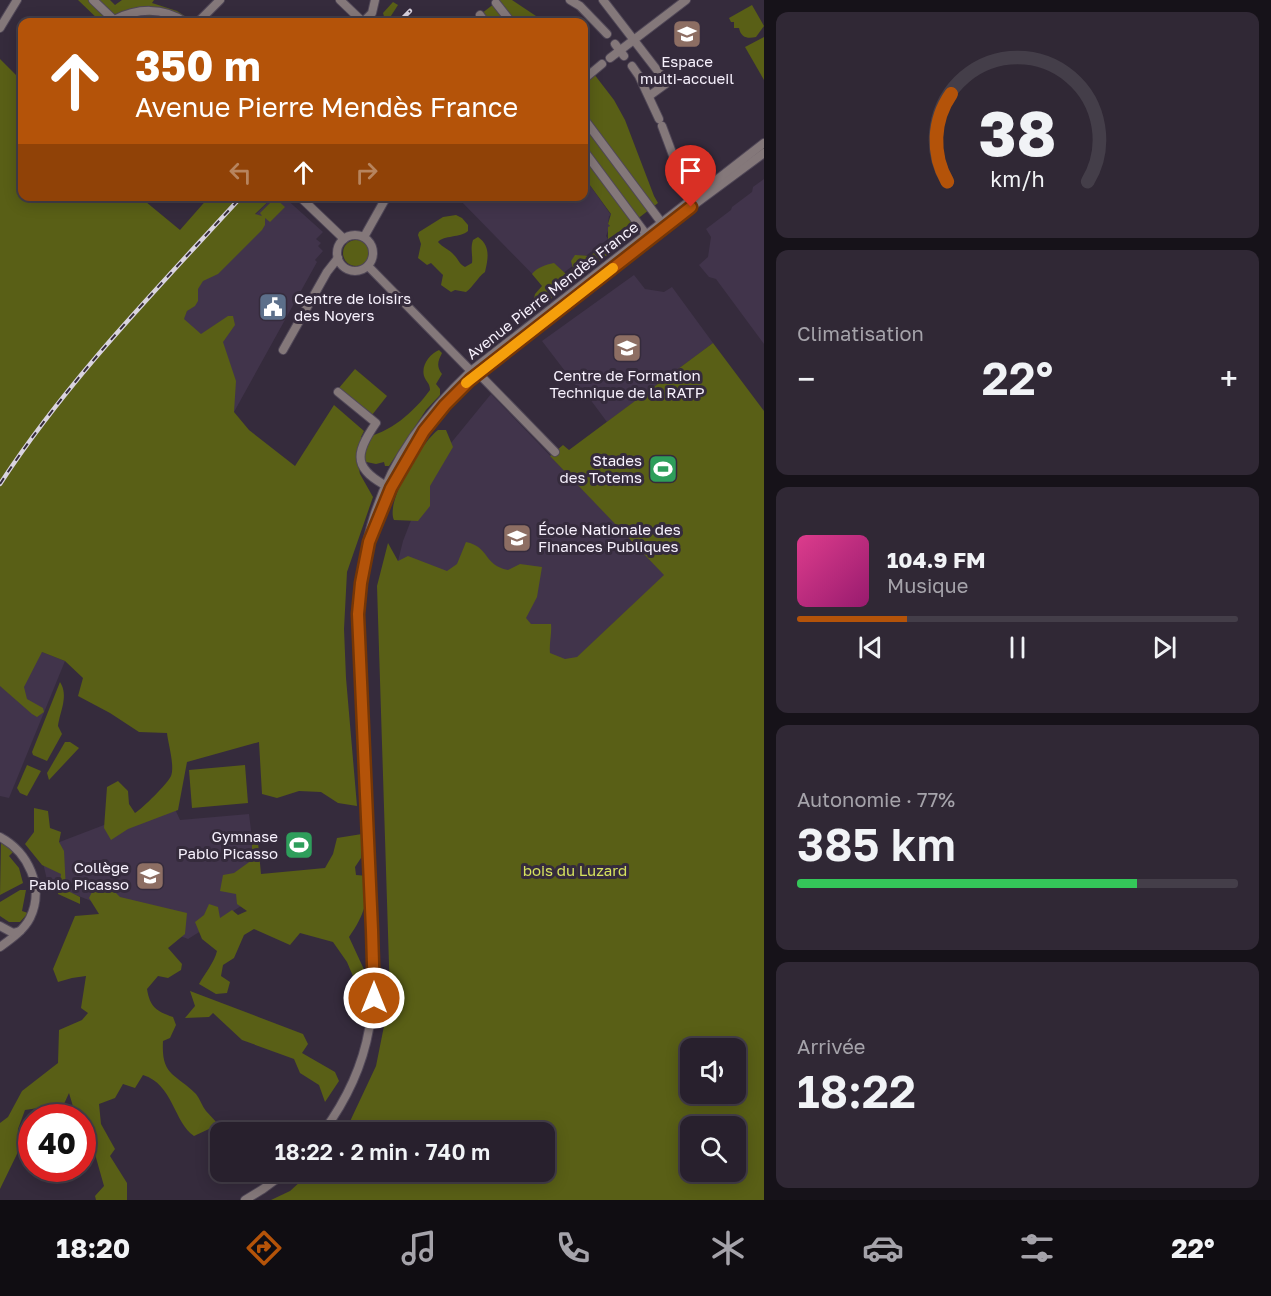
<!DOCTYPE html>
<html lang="fr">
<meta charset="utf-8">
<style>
:root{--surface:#28202d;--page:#302835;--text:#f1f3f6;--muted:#a5a3aa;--line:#443e49;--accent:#b45309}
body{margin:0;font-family:"Golos Text",sans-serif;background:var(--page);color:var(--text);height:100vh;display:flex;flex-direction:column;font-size:22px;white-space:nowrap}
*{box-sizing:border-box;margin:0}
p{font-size:20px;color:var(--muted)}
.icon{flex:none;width:33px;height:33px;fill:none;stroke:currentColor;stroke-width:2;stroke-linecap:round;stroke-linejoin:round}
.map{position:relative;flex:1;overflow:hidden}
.panel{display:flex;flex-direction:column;gap:12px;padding:12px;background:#161219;width:507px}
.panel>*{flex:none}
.hud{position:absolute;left:18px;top:18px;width:570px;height:183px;border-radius:12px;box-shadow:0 3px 15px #0003,0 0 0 2px var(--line);background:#b45309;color:#fff;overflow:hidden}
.tools{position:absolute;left:680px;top:1038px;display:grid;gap:12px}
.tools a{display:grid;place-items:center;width:66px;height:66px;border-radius:12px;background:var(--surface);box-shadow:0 3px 15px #0003,0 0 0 2px var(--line);font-size:30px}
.speed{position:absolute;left:18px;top:1104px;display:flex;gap:12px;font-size:30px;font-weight:700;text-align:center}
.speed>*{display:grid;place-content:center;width:78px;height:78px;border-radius:50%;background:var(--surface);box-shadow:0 3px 15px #0003,0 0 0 2px var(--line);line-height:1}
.speed .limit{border:9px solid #d22;background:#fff;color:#111}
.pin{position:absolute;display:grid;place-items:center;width:51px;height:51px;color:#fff;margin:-62px -26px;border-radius:50% 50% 50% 0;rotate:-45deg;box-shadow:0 0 6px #0007}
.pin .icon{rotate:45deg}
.me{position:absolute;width:66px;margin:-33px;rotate:0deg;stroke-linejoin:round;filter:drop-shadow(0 0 4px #0008)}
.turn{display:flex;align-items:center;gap:21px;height:126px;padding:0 18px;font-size:27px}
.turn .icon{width:78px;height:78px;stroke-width:2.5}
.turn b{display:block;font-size:42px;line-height:51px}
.lanes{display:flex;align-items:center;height:57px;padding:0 18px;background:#0003;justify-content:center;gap:30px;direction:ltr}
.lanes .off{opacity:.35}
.big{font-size:45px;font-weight:600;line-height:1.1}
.panel .tile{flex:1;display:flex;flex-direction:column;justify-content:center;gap:9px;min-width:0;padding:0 21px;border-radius:12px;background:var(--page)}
.panel .dial{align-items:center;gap:0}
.dial svg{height:156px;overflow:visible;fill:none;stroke:var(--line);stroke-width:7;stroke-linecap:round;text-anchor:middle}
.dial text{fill:var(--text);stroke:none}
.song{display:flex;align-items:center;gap:18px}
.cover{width:72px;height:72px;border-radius:9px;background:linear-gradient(135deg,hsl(330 70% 55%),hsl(320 70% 35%))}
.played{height:6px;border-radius:3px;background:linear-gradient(90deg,var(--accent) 25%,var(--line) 25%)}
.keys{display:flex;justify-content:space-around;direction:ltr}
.heat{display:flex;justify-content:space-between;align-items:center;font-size:33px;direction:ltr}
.charge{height:9px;border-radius:4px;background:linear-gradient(90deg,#34c759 77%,var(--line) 0)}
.trip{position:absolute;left:210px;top:1122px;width:345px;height:60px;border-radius:12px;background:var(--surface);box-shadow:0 3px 15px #0003,0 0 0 2px var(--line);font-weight:600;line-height:60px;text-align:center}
.dock{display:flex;height:96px;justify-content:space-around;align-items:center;background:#100d12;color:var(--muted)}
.dock .icon{width:42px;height:42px}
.dock .active{color:var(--accent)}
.dock b{font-size:27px;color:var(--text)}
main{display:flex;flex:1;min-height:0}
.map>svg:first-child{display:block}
.built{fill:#41344b}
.green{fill:#595f16;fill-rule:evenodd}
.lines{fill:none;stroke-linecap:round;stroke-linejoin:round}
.minor-casing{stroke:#504757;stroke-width:10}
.minor{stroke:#84787a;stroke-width:8}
.rail-casing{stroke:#d9d3df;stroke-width:4.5}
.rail{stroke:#352b3c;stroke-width:2;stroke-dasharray:7;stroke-linecap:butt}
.route-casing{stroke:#753606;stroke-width:15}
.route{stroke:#b45309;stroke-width:10}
.slow{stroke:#f59e0b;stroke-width:10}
.labels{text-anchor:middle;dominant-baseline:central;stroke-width:6;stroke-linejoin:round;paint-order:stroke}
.poi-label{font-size:15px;fill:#f7f1fd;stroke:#352b3c;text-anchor:end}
.street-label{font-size:15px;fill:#f7f1fd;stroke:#352b3c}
.park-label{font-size:15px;fill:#d6e25e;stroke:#352b3c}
</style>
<main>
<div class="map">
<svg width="764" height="1200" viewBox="0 0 764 1200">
<rect width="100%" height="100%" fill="#352b3c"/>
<g class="built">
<polygon points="584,177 611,215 609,216 608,224 610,226 606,236 608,239 545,287 457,197 584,196"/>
<polygon points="764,179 764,344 716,279 709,277 699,265 708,257 711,237 706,229 731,210 732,207 752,192 753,187"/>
<polygon points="273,197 284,197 323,232 316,239 321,243 318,246 323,251 315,260 317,262 234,412 183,320 209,261"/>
<polygon points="634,275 645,289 664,292 672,287 713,343 607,422 584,391 581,392 542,341"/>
<polygon points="491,394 665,575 552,681 398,561 403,541 415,510 451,443"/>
<polygon points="42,652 65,661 9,798 0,796 0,666"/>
<polygon points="175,809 180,820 249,814 254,854 254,898 188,939 48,884 43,863 36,851 104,825"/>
</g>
<g class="green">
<polygon points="78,0 110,0 115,5 122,0 154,0 152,3 177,11 194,22 101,22"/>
<polygon points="499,0 512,0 545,22 475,22 477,17"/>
<polygon points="393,2 398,5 389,19 385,20 383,13"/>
<path d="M752 5 764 26 756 37C748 39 741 38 739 28H734V22H731L729 18Z"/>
<polygon points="764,37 764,80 745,47"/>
<path d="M0 59 22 81V196L140 197 180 230 209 197H273L255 214 262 216 260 213 275 198 285 207 270 222 265 218V225L262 230 218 274 203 281 198 289V301L195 306 187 311 184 319 201 334 228 316H233L235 325 223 342 236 381 234 412 249 430 295 466 334 405 364 431 361 437 363 438C390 433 414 412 430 390 430 383 426 382 424 376 421 365 430 354 439 350L442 353C438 361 436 366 442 374L436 384 440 389V395L426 410 389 466H385L384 462 376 464 357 460 360 474 373 497 347 572 344 629 346 678 357 806 338 803 321 792 299 791 277 798 262 794 259 742 187 762 178 810 128 829 111 840 104 828 107 787 118 781 128 791 129 804 135 813C142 809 168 783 171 776 175 766 168 743 167 733L139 732 110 713 78 696 83 678 65 661 42 652 24 687 27 699 43 708 44 712 37 717 32 714 0 686Z"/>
<polygon points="584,61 614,100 625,120 654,196 658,203 636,220 608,239 608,227 610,226 608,224 611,214 584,177"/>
<path d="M456 215 462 218 468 225V231C460 238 444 235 438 242 442 247 450 250 454 255 459 260 459 264 465 267L472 263C473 255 470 249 473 240L478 237C491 246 488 259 485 272 477 278 474 286 466 292L455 290 451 292 441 285 443 275 431 263 427 265 418 258 421 244 418 235 419 232 443 217Z"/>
<circle cx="356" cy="253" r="13"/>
<path d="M607 243 615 249 530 315 535 294 542 286 532 274C538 267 545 265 554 263L566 274H568L573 268 571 261 575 255 590 256Z"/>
<path d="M713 343 764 411V1200H271L290 1191 311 1172H544V1132H345L376 1066 390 996 377 586 388 543 398 561 408 556 447 571 457 564 466 542C490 547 483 565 508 570L520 564 542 567 537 597 526 618 531 624H551C552 634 549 643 550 653L565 659 577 657 664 575 550 456 563 445 569 450ZM690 1048H735V1094H690ZM690 1126H735V1172H690Z"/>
<polygon points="355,369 387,396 372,415 339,388"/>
<path d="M438 430H446L453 447 430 486V506L418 521 394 520C385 501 422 442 438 430Z"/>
<path d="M60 682C69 696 60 711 58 726L62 734 47 761 33 755 32 752Z"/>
<polygon points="65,742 70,742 79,748 49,780 47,773"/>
<polygon points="27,765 41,771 27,796 20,793 17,788"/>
<polygon points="245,765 248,803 192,808 189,770"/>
<polygon points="34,808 48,811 50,828 61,832 59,842 64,851 66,890 80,897 80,904 58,894 61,874 42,865 25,844 34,832"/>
<path d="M252 832H257L261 874 325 868 333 854 337 838 362 834 361 858 355 867 356 875 368 876C367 903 365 914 349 937L367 976 362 1020 357 1023 354 1009 357 1005 353 996 358 988 347 962 333 942 300 933 290 945 254 929 244 935 234 958 223 965 221 976 230 982 227 993 216 994 199 984C205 973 214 963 217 951L202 939 195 922 204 915 209 904 218 907 220 918 232 910 238 915 247 911 237 904 236 894 220 891 223 875 234 873 252 860Z"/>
<polygon points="1,842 14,851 9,856 19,868 23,883 0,895"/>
<path d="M110 887 120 897 187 913 185 934 168 948 182 964 181 970 168 978 158 976 147 989C150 1007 156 1011 173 1017L176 1025 170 1038 163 1041C161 1076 175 1073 196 1094 200 1099 202 1106 206 1111 212 1118 219 1124 224 1132H220V1150L218 1140 209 1129 194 1136C174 1123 173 1084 143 1075L135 1088 123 1084 115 1098 99 1104 101 1124 115 1149 110 1156 127 1183V1200H96L95 1196 104 1186 87 1126 83 1121 82 1118 79 1117 75 1113 69 1093 64 1104 25 1110 18 1129 17 1154 0 1189V1123L8 1117 22 1091 58 1063 59 1030 82 1020 88 1013 81 1008 86 976 72 978 58 982 53 969 75 916 99 914 89 898 92 892Z"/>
<polygon points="20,890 26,890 22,911 28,913 20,922 9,922 0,916 0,902"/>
<polygon points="190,991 303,1034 308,1044 302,1053 335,1072 339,1081 325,1102 319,1085 300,1073 294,1059 242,1040 213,1013 209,1017 185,1018 195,1006"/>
</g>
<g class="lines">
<g class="minor-casing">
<g id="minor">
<path d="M93 0 114 20C137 8 163 7 185 22"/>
<polyline points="340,0 363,22"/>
<polyline points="570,0 580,6 607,34"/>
<polyline points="603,0 667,83 649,96"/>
<polyline points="496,3 511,22"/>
<polyline points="480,15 485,22"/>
<polyline points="198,22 220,0"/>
<polyline points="363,22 372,13 375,0"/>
<polyline points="0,28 17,0"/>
<polyline points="615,44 624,56"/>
<polyline points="610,58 686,0"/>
<polyline points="632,66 639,76 659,119"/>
<polyline points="584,79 602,64"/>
<polyline points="584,119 664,226"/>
<polyline points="662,126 674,158"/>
<polyline points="584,151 648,237"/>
<polyline points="676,165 684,176 700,175"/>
<polyline points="299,196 344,239"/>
<circle cx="355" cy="253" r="18"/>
<polyline points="364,237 387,196"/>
<polyline points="368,266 471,371 478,373 555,452"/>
<polyline points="283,350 327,272 338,258"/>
<path d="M338 392 376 423C353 456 354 469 390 488"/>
<path d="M400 470C418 436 442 407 470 380L691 207 764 153"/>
<polyline points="374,531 390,490"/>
<path d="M0 837C28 852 45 887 30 918 24 930 11 939 0 947"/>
<polyline points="0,926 13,933 20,931"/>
<path d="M323 1132C379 1056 375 998 372 909 369 839 364 770 362 700 359 639 355 576 374 516 393 457 427 413 471 371L764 143"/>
<polyline points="245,1200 263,1189 286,1172"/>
</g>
</g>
<use href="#minor" class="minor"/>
<g class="rail-casing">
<g id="rail">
<polyline points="399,22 410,11"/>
<path d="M0 484C69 378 157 289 242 196"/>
</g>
</g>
<use href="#rail" class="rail"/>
</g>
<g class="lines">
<g class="route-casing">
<polyline id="route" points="374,998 372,930 358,614 361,583 369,542 391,488 424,431 445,405 470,380 691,207"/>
</g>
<use href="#route" class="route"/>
<polyline class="slow" points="466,383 613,268"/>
</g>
<defs>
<g id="school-square" transform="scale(1.5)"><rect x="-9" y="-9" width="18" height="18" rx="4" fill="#8d6e63" stroke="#352b3c"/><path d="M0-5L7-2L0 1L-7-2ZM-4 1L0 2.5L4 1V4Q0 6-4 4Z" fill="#fff"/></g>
<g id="civic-square" transform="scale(1.5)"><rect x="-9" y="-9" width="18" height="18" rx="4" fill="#5c6f8a" stroke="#352b3c"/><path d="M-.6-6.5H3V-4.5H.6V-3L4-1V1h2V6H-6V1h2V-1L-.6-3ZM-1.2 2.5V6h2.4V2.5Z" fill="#fff"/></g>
<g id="university-square" transform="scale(1.5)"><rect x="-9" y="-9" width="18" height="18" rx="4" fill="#8d6e63" stroke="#352b3c"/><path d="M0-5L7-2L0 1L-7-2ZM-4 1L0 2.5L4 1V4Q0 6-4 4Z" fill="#fff"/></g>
<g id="stadium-square" transform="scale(1.5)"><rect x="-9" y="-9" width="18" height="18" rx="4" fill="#2e9e5b" stroke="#352b3c"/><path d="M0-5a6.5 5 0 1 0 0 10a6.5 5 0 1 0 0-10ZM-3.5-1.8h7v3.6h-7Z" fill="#fff"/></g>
</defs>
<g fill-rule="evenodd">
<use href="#school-square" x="687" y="34"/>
<use href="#civic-square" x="273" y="307"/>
<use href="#university-square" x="627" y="348"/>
<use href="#stadium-square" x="663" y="469"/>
<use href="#university-square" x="517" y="538"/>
<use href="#stadium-square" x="299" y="845"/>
<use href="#school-square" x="150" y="876"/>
</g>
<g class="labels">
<g class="poi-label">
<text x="687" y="61" text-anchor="middle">Espace<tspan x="687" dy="17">multi-accueil</tspan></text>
<text x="294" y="298" text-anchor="start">Centre de loisirs<tspan x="294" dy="17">des Noyers</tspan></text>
<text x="627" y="375" text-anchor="middle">Centre de Formation<tspan x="627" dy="17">Technique de la RATP</tspan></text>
<text x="642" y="460">Stades<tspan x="642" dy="17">des Totems</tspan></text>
<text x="538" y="529" text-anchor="start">École Nationale des<tspan x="538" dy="17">Finances Publiques</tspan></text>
<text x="278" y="836">Gymnase<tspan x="278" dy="17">Pablo Picasso</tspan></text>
<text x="129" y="867">Collège<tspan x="129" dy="17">Pablo Picasso</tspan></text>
</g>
<g class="street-label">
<text transform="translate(552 290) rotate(-38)">Avenue Pierre Mendès France</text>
</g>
<g class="park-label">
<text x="575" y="870">bois du Luzard</text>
</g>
</g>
</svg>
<div class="tools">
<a><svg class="icon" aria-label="sound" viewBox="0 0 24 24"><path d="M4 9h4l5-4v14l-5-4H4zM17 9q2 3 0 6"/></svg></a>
<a><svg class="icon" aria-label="search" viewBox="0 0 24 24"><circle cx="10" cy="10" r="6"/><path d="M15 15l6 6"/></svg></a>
</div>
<div class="speed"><div class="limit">40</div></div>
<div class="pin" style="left:691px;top:207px;background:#d93025"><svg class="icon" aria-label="arrive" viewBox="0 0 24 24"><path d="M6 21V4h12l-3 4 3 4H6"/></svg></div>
<svg class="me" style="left:374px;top:998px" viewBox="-20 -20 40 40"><circle r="17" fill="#b45309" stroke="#fff" stroke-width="3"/><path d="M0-11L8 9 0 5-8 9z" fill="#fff"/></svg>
<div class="trip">18:22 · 2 min · 740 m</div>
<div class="hud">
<div class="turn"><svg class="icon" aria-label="ahead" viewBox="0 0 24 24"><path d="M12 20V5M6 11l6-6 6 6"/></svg><div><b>350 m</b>Avenue Pierre Mendès France</div></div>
<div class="lanes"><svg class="icon off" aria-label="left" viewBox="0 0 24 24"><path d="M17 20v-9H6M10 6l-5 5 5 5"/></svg><svg class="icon" aria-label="ahead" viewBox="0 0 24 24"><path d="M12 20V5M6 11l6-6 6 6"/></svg><svg class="icon off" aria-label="right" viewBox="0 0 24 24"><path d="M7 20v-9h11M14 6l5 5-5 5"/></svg></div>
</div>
</div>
<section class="panel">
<div class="tile dial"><svg viewBox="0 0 100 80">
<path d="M14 69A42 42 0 1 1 86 69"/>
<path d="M14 69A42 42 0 0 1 16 24" stroke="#b45309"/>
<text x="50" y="56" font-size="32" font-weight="700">38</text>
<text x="50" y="72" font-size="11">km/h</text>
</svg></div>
<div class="tile"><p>Climatisation</p>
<div class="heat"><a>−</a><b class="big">22°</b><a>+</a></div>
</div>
<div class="tile">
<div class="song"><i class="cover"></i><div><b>104.9 FM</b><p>Musique</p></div></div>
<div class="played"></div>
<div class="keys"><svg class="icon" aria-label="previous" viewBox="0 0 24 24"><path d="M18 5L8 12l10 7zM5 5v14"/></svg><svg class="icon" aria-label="pause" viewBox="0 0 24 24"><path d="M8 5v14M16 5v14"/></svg><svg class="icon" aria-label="next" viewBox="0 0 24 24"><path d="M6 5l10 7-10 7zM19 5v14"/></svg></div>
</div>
<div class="tile"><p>Autonomie · 77%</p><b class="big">385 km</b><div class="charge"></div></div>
<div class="tile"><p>Arrivée</p><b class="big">18:22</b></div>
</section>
</main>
<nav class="dock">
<b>18:20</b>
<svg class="icon active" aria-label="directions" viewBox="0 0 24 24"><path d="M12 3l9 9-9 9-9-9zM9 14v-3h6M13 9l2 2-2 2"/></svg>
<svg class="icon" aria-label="music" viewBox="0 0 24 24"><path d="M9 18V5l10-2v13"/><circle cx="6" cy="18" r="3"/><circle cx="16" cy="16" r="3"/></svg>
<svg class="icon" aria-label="phone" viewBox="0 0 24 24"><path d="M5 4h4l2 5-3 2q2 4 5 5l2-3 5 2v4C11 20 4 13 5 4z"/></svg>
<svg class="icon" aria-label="climate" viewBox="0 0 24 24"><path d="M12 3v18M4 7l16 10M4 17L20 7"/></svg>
<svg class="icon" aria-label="car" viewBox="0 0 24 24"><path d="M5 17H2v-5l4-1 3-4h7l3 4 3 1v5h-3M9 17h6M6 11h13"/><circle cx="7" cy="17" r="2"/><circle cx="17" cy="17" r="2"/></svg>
<svg class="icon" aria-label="filters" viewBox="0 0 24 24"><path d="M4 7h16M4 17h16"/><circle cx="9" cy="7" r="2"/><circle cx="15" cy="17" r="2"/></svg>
<b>22°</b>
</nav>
